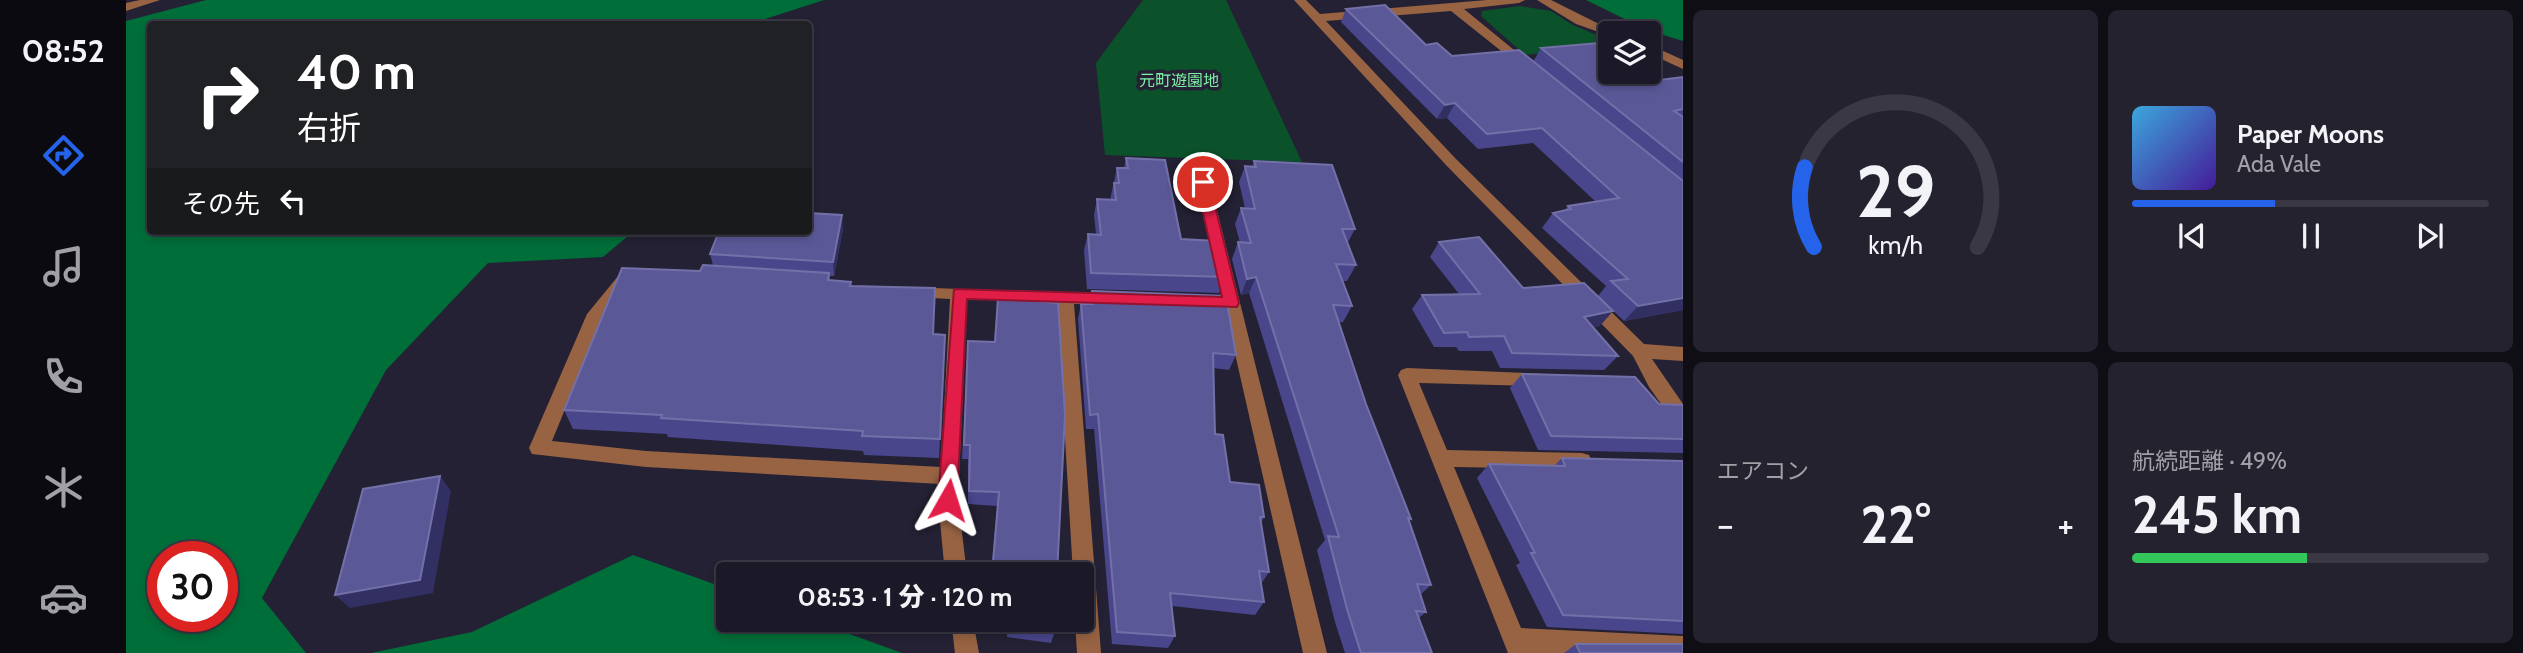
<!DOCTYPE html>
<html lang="ja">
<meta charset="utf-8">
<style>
:root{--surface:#1b1927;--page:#24222f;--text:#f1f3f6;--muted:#a0a0a7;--line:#393844;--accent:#2563eb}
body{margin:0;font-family:Cabin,"Noto Sans JP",sans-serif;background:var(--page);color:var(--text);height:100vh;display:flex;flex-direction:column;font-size:26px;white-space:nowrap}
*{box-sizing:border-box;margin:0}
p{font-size:23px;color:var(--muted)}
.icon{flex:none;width:38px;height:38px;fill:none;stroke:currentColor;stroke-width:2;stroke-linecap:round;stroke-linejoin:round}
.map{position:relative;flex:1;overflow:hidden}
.side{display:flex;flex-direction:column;gap:10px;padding:10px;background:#0f0e15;width:840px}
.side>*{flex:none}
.top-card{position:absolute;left:21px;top:21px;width:665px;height:214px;border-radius:7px;box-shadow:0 4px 10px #0003,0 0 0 2px var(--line);background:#202124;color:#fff;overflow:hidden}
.buttons{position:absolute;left:1472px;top:21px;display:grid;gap:14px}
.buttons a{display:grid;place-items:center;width:63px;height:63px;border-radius:7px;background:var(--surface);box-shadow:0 4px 10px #0003,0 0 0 2px var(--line);font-size:35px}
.speed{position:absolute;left:21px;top:541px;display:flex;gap:14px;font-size:35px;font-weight:700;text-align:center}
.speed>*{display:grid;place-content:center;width:91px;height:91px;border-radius:50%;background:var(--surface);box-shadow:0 4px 10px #0003,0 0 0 2px var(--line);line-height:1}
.speed .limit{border:10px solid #d22;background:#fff;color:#111}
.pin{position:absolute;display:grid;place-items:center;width:60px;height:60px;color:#fff;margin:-30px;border:4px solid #fff;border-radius:50%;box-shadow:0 2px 7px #0007}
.me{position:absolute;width:77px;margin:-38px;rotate:6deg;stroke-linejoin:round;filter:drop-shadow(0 0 5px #0008)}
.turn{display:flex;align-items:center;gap:24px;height:147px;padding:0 35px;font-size:32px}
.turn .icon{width:91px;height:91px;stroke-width:2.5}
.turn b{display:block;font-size:49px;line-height:60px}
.then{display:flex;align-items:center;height:66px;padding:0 35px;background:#0003;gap:14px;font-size:26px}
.big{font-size:52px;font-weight:800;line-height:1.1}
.side .card{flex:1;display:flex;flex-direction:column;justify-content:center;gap:10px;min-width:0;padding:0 24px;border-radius:10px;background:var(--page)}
.side .dial{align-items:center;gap:0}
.dial svg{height:182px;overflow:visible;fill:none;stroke:var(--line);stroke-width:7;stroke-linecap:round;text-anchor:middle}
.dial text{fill:var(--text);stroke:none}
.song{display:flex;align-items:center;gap:21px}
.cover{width:84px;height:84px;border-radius:10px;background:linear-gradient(135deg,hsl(200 70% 55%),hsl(260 70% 35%))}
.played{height:7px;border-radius:4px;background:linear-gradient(90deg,var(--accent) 40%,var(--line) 40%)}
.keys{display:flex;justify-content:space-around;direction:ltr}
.heat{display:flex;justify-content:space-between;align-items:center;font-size:38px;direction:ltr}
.charge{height:10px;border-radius:5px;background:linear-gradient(90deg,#34c759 49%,var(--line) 0)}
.side .tiles{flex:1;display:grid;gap:10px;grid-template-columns:repeat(2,1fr)}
.trip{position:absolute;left:590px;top:562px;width:378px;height:70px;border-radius:7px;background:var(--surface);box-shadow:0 4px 10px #0003,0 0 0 2px var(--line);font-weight:800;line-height:70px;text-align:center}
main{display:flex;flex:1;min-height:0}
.menu{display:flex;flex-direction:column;width:126px;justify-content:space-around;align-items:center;background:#0b0a10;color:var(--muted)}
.menu .icon{width:49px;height:49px}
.menu .current{color:var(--accent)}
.menu b{font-size:32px;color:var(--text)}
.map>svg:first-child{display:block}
.green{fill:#0b522b}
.forest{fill:#006e39;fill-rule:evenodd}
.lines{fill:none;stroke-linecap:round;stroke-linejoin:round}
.minor{fill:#976342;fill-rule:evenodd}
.wall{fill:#49468c}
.shaded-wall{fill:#322f63}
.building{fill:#5b5898;stroke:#7370a8;stroke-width:2}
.route{fill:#e11d48;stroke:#92132f;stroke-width:2}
.labels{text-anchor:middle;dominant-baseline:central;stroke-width:7;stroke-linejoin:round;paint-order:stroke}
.far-park-label{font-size:16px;fill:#7df1a5;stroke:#242134}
</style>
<main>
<nav class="menu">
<b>08:52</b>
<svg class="icon current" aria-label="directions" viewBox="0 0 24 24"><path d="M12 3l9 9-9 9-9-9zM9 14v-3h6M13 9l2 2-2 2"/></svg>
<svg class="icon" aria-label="music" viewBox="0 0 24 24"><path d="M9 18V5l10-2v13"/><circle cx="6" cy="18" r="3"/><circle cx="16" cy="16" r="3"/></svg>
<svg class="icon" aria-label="phone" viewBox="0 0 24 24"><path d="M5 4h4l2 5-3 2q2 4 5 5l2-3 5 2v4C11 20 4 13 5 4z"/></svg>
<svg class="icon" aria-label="climate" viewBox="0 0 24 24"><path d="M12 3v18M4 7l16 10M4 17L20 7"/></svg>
<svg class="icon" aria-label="car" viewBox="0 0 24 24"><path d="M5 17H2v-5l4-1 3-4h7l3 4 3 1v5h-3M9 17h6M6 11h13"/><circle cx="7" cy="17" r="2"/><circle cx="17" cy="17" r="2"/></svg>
</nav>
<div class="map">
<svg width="1557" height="653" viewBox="0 0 1557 653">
<rect width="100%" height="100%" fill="#242134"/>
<g class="green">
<polygon points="1017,0 1100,0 1176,162 979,155 970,63"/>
<polygon points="1394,6 1425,11 1445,24 1484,41 1484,45 1399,55 1355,16 1356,11"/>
</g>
<g class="forest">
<path d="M80 0H698L624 24H24V231H508L477 257 362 263 260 370 136 598 180 653H0V21ZM37 556H96V616H37Z"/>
<polygon points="1460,0 1557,0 1557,41 1521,30"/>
<polygon points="507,555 602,589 602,620 685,620 776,653 245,653 346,632"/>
</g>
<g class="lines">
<g class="minor">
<polygon points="14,0 34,0 0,11 0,3"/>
<polygon points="1168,0 1180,0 1194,14 1361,0 1399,0 1393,3 1338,9 1404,63 1405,66 1399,70 1325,11 1200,21 1330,159 1518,344 1557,347 1557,361 1526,359 1557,404 1557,427 1550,425 1523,387 1507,356 1320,165"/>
<polygon points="1411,0 1425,0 1491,33 1484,33 1484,36 1450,24"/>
<polygon points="1522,44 1557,60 1557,69 1522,53"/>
<polygon points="1077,177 1084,182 1201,653 1177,653 1070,182"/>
<polygon points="499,273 507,279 477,317 426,441 520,451 815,467 824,299 787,297 779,291 781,287 993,295 995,299 993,303 987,305 948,304 975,653 951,653 949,620 956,620 956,574 947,574 931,303 841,299 832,500 841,574 819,574 812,500 814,484 520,467 406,454 403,448 461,314 493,275"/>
<polygon points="1281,368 1421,374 1423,379 1421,384 1414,386 1293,383 1321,450 1456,453 1463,455 1466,461 1463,467 1456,469 1328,467 1395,628 1557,636 1557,653 1382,653 1272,375 1275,370"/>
<polygon points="825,620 847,620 853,653 829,653"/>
</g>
</g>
<g class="wall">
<polygon points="1220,9 1326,56 1407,62 1415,48 1526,81 1557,77 1557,310 1498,321 1472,296 1480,286 1416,228 1427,213 1438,211 1442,206 1470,202 1407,143 1352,149 1321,118 1311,119 1215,22"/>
<polygon points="1000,158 1055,239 1099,277 1093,293 961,289 958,250 962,234 970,234 968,215 971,199 984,200 991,168 998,168"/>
<polygon points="1128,161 1229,229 1221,244 1230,265 1221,281 1216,281 1226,306 1217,322 1213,322 1240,404 1285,519 1283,521 1305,585 1294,595 1300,612 1293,618 1306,653 1219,653 1209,622 1191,550 1199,540 1123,293 1115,295 1106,259 1112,242 1114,243 1109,224 1115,208 1119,208 1113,182 1119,166 1126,166"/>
<polygon points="717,229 708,276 704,276 704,281 725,282 725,286 807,334 819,335 813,458 738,455 737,451 542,437 541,434 447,429 438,410 587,265 584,254"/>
<polygon points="1313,242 1397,288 1474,326 1467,327 1492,356 1478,370 1374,368 1366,351 1333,351 1330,347 1308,347 1286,309 1296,295 1333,294 1304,257"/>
<polygon points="966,291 1110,355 1103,370 1087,368 1089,434 1104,482 1138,517 1135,523 1143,572 1135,584 1138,602 1129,615 1046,606 1049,636 1042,648 986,644 968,429 960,429 952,319 955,304 963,304"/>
<polygon points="872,298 931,574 865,574 871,506 842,504 842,459 836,459 842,341 868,342"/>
<polygon points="1396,374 1533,404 1557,405 1557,453 1412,450 1384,388"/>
<polygon points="1436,458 1557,461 1557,634 1421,627 1390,565 1394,563 1351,478 1363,464 1428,466"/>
<polygon points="882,620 929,620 929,631 925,643 881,637"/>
<polygon points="1450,644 1557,653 1438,653"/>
</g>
<g class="shaded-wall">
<polygon points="1329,103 1321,118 1311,119 1319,105"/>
<polygon points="716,215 717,229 708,276 707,262"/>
<polygon points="1130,277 1123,293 1115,295 1121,279"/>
<polygon points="1557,298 1557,310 1498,321 1512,306"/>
<polygon points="1487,311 1474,326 1445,331 1458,317"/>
<polygon points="314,476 325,491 307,593 224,608 209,595"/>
</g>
<g class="building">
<polygon points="1259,5 1300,45 1311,43 1326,56 1393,50 1557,181 1557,298 1512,306 1485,281 1502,279 1427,213 1445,209 1442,206 1493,198 1416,128 1361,134 1329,103 1319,105 1220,9"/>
<polygon points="1473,43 1484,51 1484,72 1513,72 1526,81 1557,77 1557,109 1548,111 1557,117 1557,162 1415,48"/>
<polygon points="1000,158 1039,160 1055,239 1090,241 1099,277 965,273 962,234 975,235 971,199 990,200 988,183 993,183 991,168 1002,168"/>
<polygon points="1128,161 1206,165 1229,229 1216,229 1230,265 1210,264 1226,306 1207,305 1240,404 1285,519 1282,518 1305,585 1291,584 1300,612 1290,611 1306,653 1235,653 1221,609 1202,536 1213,537 1130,277 1121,279 1112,242 1125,243 1115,208 1129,209 1119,166 1130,167"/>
<polygon points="682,213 716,215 707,262 584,254 593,231 682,231"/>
<polygon points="1353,237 1397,288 1458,283 1487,311 1458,317 1492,356 1386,353 1378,336 1343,337 1341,332 1318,333 1296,295 1354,294 1313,242"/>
<polygon points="577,265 703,273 702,280 725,282 724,286 809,288 807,334 819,335 814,439 736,436 737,431 535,418 536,415 438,410 496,268 574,271"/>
<polygon points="966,291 1100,296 1110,355 1087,353 1089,434 1097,435 1104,482 1133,485 1138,517 1134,517 1143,572 1133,571 1138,602 1044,593 1049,636 991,632 972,414 964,415 955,304 967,304"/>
<polygon points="872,298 932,303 939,415 931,574 866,574 873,492 843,491 844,445 838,445 842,341 869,342"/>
<polygon points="1396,374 1509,377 1533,404 1557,405 1557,439 1425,436"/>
<polygon points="1436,458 1557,461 1557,621 1437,615 1405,553 1409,553 1363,464 1439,466"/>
<polygon points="314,476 294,580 209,595 237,489"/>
<polygon points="884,620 929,620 929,631 884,625"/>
<polygon points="1450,644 1557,644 1557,653 1454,653"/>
</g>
<polygon class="route" points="1077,178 1083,182 1113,303 1111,307 841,299 831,500 828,506 822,508 815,506 812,500 828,289 1096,297 1070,182"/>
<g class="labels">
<g class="far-park-label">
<text x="1053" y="80">元町遊園地</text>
</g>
</g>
</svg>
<div class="buttons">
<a><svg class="icon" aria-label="layers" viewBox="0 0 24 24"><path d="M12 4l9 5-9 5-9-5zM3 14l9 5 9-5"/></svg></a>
</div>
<div class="speed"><div class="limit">30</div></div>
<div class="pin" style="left:1077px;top:182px;background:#d93025"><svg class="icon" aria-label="arrive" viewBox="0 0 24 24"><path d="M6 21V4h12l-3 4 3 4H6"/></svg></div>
<svg class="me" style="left:822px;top:500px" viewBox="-20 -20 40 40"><path d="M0-17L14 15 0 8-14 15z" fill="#e11d48" stroke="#fff" stroke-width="4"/></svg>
<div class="trip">08:53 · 1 分 · 120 m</div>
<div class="top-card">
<div class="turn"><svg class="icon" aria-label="right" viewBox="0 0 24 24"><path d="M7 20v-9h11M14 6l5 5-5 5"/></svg><div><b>40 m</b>右折</div></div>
<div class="then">その先<svg class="icon" aria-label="left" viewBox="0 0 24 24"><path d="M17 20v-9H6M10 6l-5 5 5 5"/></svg></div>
</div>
</div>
<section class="side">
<div class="tiles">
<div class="card dial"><svg viewBox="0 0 100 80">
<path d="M14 69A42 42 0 1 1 86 69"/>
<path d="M14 69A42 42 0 0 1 10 34" stroke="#2563eb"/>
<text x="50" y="56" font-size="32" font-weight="700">29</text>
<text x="50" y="72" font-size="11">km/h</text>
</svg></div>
<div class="card">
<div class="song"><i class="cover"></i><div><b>Paper Moons</b><p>Ada Vale</p></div></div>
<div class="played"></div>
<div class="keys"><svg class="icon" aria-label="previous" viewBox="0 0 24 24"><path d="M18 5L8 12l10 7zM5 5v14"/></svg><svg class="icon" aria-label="pause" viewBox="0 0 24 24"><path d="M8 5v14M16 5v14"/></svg><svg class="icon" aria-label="next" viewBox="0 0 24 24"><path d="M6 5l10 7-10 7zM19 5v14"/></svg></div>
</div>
<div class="card"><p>エアコン</p>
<div class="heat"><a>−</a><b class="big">22°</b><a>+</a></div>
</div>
<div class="card"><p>航続距離 · 49%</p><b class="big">245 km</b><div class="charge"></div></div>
</div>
</section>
</main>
